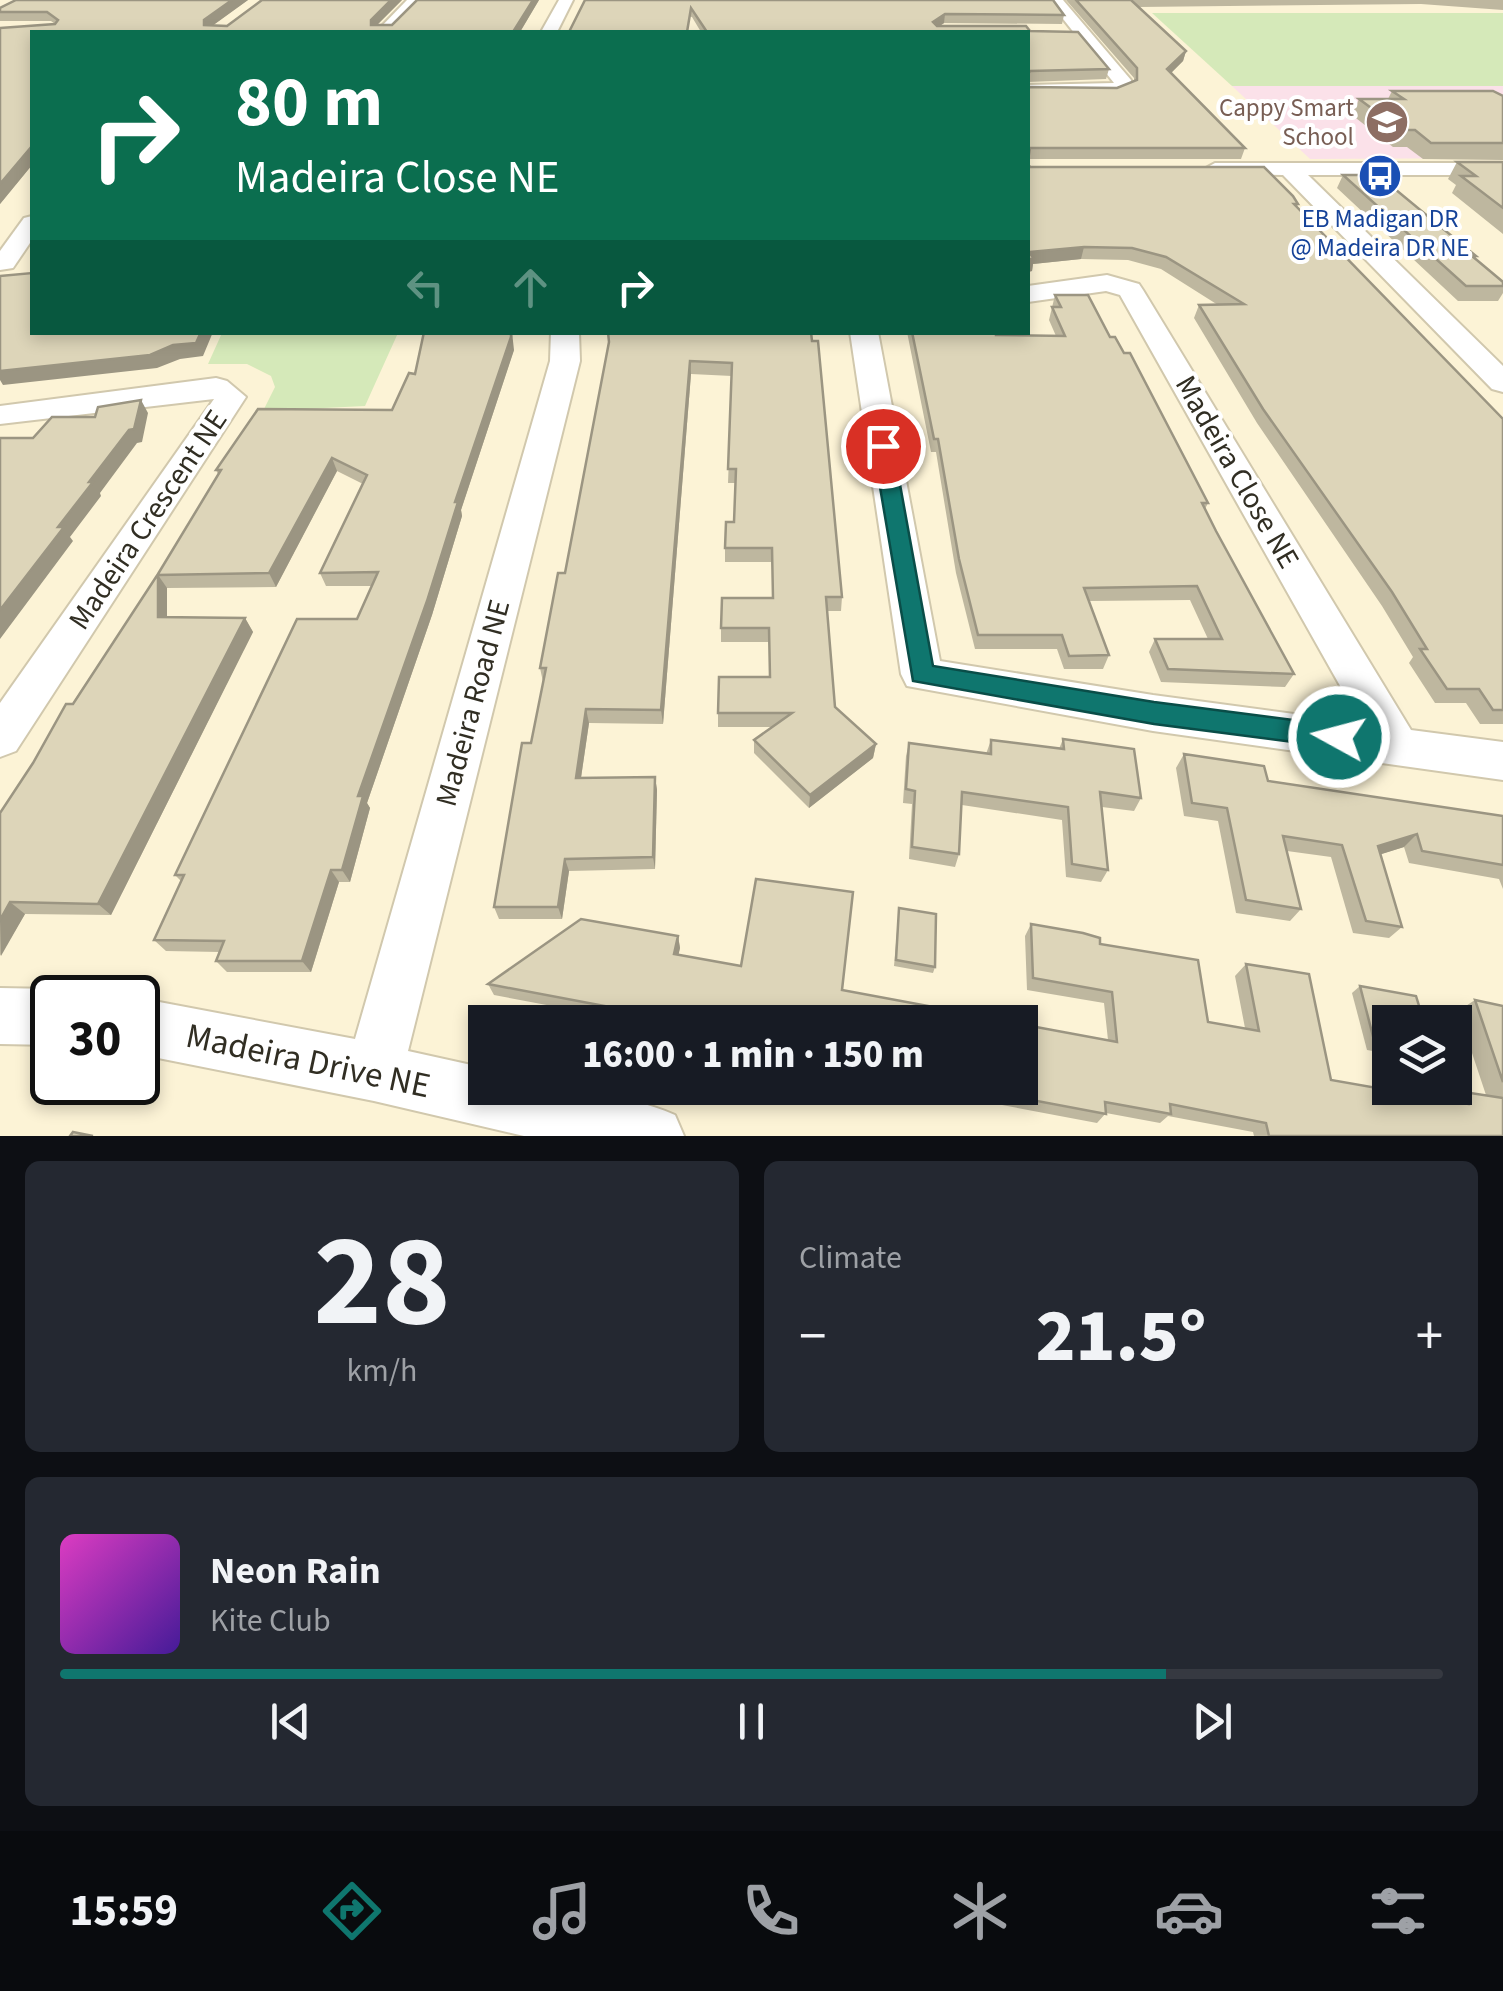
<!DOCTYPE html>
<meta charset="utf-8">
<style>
:root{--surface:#171b24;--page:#242831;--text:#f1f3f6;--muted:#9ea1a6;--line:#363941;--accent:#0f766e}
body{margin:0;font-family:"Source Sans 3",sans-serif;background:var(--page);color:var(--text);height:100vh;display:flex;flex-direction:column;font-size:38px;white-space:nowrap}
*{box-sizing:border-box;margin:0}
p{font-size:32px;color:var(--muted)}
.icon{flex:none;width:55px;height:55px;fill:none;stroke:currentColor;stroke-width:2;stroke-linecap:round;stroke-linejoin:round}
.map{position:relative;height:1136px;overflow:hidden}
.details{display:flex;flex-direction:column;gap:25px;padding:25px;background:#0d0f14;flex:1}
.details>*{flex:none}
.hud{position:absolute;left:30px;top:30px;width:1000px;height:305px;border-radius:0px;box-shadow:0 5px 15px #0003;background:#0b6e4f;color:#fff;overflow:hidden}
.fabs{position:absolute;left:1372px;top:1005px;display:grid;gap:20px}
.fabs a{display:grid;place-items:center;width:100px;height:100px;border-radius:0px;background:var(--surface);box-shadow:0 5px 15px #0003;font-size:50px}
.speed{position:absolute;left:30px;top:975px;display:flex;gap:20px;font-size:50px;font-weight:700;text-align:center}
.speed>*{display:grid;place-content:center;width:130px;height:130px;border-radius:50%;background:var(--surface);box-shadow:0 5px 15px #0003;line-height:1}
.speed .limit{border:5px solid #111;border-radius:15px;background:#fff;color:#111}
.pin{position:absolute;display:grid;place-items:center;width:85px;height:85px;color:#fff;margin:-42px;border:5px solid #fff;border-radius:50%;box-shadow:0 2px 10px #0007}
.me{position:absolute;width:110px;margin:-55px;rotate:277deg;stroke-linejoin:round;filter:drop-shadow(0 0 8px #0008)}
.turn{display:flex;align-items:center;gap:35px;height:210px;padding:0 40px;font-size:45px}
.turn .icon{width:130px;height:130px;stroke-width:2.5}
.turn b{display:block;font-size:70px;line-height:85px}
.lanes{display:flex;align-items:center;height:95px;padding:0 40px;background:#0003;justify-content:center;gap:50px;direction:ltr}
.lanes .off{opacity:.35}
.big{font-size:75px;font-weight:800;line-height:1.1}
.details .tile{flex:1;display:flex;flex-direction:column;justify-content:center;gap:15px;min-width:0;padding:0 35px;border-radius:15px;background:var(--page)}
.details .dial{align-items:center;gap:0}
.dial b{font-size:130px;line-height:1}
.song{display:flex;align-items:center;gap:30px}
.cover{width:120px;height:120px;border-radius:15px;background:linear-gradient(135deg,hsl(310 70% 55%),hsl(260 70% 35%))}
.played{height:10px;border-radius:5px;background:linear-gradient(90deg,var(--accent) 80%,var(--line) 80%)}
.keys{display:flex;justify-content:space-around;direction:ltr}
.heat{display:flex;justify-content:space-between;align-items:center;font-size:55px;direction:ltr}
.details .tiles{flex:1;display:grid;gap:25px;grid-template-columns:1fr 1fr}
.tile:last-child{grid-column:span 2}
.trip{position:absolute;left:468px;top:1005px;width:570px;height:100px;border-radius:0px;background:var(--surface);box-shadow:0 5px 15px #0003;font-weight:800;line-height:100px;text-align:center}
.tabs{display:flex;height:160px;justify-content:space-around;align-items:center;background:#090b0e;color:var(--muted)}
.tabs .icon{width:70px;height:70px}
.tabs .selected{color:var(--accent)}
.tabs b{font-size:45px;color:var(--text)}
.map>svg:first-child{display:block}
.education{fill:#fbe1e9}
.green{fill:#d5e9b9}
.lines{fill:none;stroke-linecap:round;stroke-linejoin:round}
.minor-casing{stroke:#d1c8ad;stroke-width:4}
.minor{fill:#fff;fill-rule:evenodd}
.wall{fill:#beb79f}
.shaded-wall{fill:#9b9582}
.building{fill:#ddd5b9;stroke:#9b9582;stroke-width:2.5}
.route{fill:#0f766e;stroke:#0a4d48;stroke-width:2.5}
.labels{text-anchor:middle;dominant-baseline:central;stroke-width:8;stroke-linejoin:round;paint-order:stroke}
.far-education-label{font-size:25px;fill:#785e54;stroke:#fff;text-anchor:end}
.far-transit-label{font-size:25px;fill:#164399;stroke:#fff}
.street-label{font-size:30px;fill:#312e23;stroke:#fff}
.near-street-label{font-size:35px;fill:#312e23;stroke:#fff}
</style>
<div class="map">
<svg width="1503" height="1136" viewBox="0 0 1503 1136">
<rect width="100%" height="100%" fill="#fcf3d6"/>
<polygon class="education" points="1232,86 1503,86 1503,158 1310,159"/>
<g class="green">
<polygon points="1152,13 1503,13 1503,86 1232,86"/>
<polygon points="222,333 398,333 365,406 263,411 275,387 271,376 247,364 208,364"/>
</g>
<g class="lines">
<g class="minor-casing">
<g id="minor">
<polygon points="407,0 422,0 392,32 376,32"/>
<polygon points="559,0 573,0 557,32 541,32"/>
<polygon points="1048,0 1063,0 1131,80 1131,88 1114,95 1028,95 1028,85 1114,83"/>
<polygon points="1215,163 1503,163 1503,175 1308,175 1503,366 1503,392 1492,389 1283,175 1207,174 1204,169"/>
<polygon points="32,216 32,240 13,268 0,270 0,251 24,218"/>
<polygon points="1107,275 1139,284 1143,290 1411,730 1503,742 1503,780 1153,731 907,686 901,674 850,332 878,332 940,661 1153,695 1361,723 1120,295 1106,291 1028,302 1028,286"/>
<path d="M551 332H579L580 361 408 1051 485 1068V1088C551 1088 614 1089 675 1115L684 1136H524L374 1101 138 1054V998L355 1039 550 361Z"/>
<polygon points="216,378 227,381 246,397 16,751 0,757 0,703 214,399 0,424 0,406"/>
<polygon points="0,988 52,989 72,997 52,998 52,1045 0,1044"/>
</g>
</g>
<use href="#minor" class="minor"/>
</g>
<g class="wall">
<polygon points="16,0 248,0 213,25 227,26 402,0 377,25 392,25 417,0 539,0 520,32 32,32 32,165 0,204 0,28 55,24 51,21 0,21 0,8"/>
<polygon points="585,0 1064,15 1062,24 944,23 940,26 1030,31 1109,69 1106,79 1028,82 1028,32 701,32 692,17"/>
<polygon points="1066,0 1503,0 1503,10 1421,4 1139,7 1186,51 1183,61 1171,73 1245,148 1241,159 1028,159 1028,87 1117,88 1134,81 1134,78"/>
<polygon points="1392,91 1503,96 1503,160 1423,159 1407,147 1393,147 1352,115 1359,99 1388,99"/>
<polygon points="1457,162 1503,162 1503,234 1452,193 1456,185 1448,179"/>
<polygon points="1028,164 1030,167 1298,204 1297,207 1503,419 1503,724 1480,724 1466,703 1435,703 1409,663 1413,657 1382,606 1257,423 1194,318 1199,305 1218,305 1161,269 1128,260 1081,259 1033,264 1032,271 1028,272"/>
<polygon points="1343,175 1476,256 1475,259 1503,282 1503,293 1498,301 1458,301 1337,188"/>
<polygon points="1055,295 1110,337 1208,503 1205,509 1216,531 1294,674 1285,687 1161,682 1149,652 1155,639 1208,639 1190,600 1089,601 1109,655 1103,669 1064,669 1057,649 975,649 956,573 936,452 931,452 907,332 996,332 996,335 1056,336 1049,320"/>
<polygon points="811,332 842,597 841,611 827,611 835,707 876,744 873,758 809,808 754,753 754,740 773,727 718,727 718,713 770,677 769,642 721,642 721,628 773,598 772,562 725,562 725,548 734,522 736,483 728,483 732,376 691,374 663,724 589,723 581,778 655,777 657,790 655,869 569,871 562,919 499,919 494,907 531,743 543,682 540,668 565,573 609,342"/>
<polygon points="514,350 461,510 462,516 432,615 367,803 370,808 350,882 339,882 311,972 227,972 216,961 220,952 166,951 154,940 181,881 175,875 357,619 372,586 326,586 320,573 363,484 337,471 276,587 167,588 167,617 245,618 253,632 111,915 25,914 0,956 0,813 158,574 218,474 216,470 392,410 415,374"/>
<polygon points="1063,739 1141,798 1134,811 1102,807 1108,870 1101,882 1066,877 1062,820 962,805 959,854 955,867 909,859 912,804 903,803 906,756 909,743 986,754 991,740 1059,749"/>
<polygon points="1184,754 1268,781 1503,816 1503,889 1499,879 1409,863 1404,847 1381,854 1402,927 1389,938 1353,933 1331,857 1287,851 1301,909 1290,921 1236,913 1218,821 1184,816 1176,768"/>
<polygon points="899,908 935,967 933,973 894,966"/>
<polygon points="1031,924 1100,944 1208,1022 1245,1028 1235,976 1246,964 1331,1080 1448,1101 1464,1092 1486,1095 1458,1011 1475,1000 1503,1006 1503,1136 1254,1136 1253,1132 1168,1116 1160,1123 1106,1113 1097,1123 912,1088 1020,1088 1108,1040 1104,1003 1027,990 1025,936"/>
<polygon points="678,936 680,948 678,955 842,990 1014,1022 637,1022 494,995 488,984"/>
<polygon points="1360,986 1390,1022 1390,1054 1367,1050 1352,993"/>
</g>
<g class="shaded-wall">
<polygon points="232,0 248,0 208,29 204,25 204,20"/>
<polygon points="391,0 402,0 373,29 373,32 371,20"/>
<polygon points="533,0 539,0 520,32 513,32"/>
<polygon points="945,14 944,23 932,31 933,22"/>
<polygon points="1186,51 1183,61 1164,80 1167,69"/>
<polygon points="32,146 32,165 0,204 0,184"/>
<polygon points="1084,247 1081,259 1033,264 1032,271 1028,272 1029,252"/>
<polygon points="201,332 213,332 203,356 180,359 157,368 3,385 0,380 0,371"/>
<polygon points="511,332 512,332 514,350 461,510 462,516 432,615 367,803 370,808 350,882 342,870 358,796"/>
<polygon points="690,361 691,374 663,724 661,710"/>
<polygon points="141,400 148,413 142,442 137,443 100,493 101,496 70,537 73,541 0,639 0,610 58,527"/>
<polygon points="332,458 337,471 276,587 269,573"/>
<polygon points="158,575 167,588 167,631 158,617"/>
<polygon points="245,618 253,632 111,915 98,904"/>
<polygon points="586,709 589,723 579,791 576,778"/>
<polygon points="876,744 873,758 809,808 810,795"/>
<polygon points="655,777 657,790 655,869 653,857"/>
<polygon points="1417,834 1404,847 1366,859 1378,846"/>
<polygon points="565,859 569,871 562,919 558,907"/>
<polygon points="331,870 339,882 311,972 302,961"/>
<polygon points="10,902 25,914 1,956 0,920"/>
<polygon points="678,936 680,948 676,966 674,954"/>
</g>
<g class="building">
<polygon points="16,0 232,0 204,20 204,25 227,26 262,0 391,0 371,20 371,25 392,25 417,0 533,0 513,32 32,32 32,146 0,184 0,28 55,24 58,20 47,12 0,12 0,8"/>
<polygon points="585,0 1053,0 1064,15 945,14 933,22 937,26 1026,26 1030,31 1078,32 1109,69 1030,71 1028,74 1028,32 707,32 691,8 687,32 569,32"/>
<polygon points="1076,0 1131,0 1186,51 1167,69 1245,148 1030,148 1028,160 1028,87 1117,88 1137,80 1137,68"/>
<polygon points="1392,91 1493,91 1503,96 1503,143 1431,143 1415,130 1401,130 1359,99 1404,99"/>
<polygon points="1457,162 1503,162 1503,208 1461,176 1476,176"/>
<polygon points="1028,164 1030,167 1264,167 1293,196 1298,204 1294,204 1503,419 1503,710 1493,710 1479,689 1447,689 1420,649 1427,649 1392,592 1263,409 1199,305 1244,304 1166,257 1132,248 1084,247 1029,252 1034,259 1028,259"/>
<polygon points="1343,175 1378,175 1476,256 1472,256 1503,282 1503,286 1466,286"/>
<polygon points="32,273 32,332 201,332 196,343 173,345 150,355 0,371 0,276"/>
<polygon points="1055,295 1088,295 1110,337 1115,337 1124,353 1130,353 1208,503 1202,503 1216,531 1294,674 1168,669 1155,639 1222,639 1197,586 1084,588 1109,655 1069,656 1062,635 978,635 959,559 938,439 934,439 912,332 996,332 996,335 1065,336 1052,307 1061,307"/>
<polygon points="424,332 511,332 511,337 455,502 458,502 427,601 358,796 363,796 342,870 331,870 302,961 216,961 224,941 154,940 184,875 175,875 297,619 357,619 378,572 320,573 367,475 332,458 269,573 158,575 158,617 245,618 98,904 10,902 0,920 0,813 33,763 66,704 73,704 158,574 221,470 216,470 258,409 392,410 409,373 415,374"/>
<polygon points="608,332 811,332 812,341 818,341 842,597 826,597 835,707 876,744 810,795 754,740 792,713 718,713 719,677 770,677 769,628 721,628 722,598 773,598 772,548 725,548 726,522 734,522 736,469 728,469 732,363 690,361 661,710 586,709 576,778 655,777 653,857 565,859 558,907 494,907 522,743 531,743 546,668 540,668 558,573 565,573 609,342"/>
<polygon points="141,400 134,429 129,430 89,482 93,482 58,527 64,527 0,610 0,438 33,438 52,417 95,417 98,407"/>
<polygon points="1063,739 1134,749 1141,798 1100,792 1108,870 1072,864 1068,807 962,792 959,854 912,847 915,791 906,789 909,743 991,754 991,740 1064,749"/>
<polygon points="1184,754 1264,766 1268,781 1503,816 1503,865 1422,851 1417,834 1378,846 1402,927 1366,921 1342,845 1283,836 1301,909 1246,900 1227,808 1192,803"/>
<polygon points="756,879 853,892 842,990 1014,1022 684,1022 684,1021 488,984 581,919 678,936 674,954 741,966"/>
<polygon points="899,908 936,914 935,967 896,960"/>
<polygon points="1031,924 1083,933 1100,938 1100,944 1198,960 1208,1022 1259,1031 1246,964 1309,974 1331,1080 1468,1104 1464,1092 1503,1098 1503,1136 1269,1136 1266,1123 1170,1104 1171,1114 1105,1102 1106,1114 969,1088 1020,1088 1020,1024 1117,1042 1112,992 1033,978"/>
<polygon points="1360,986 1416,996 1424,1022 1390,1022 1390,1047 1375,1044"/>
<polygon points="1475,1000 1503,1006 1503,1082"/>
<polygon points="73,1132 93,1136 70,1136"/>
</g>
<polygon class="route" points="883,440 893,446 933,666 1154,702 1339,726 1349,729 1352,737 1349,745 1339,748 1154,724 913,681 873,446"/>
<defs>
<g id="school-disc" transform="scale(2.25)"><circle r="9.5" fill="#8d6e63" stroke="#fff"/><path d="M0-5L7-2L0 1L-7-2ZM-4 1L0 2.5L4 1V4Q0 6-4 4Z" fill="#fff"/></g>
<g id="bus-disc" transform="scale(2.25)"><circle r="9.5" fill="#1a4fb4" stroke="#fff"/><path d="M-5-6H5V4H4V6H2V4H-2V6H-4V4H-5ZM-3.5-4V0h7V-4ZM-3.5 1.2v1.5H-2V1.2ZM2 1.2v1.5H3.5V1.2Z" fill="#fff"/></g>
</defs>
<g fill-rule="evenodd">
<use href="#school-disc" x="1387" y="122"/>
<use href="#bus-disc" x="1380" y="176"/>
</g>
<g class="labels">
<g class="far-education-label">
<text x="1354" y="108">Cappy Smart<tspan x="1354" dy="29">School</tspan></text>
</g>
<g class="far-transit-label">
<text x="1380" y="219">EB Madigan DR<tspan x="1380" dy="29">@ Madeira DR NE</tspan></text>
</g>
<g class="street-label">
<text transform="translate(1237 472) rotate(60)">Madeira Close NE</text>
<text transform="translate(148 520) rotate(-56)">Madeira Crescent NE</text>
<text transform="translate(473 703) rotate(-75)">Madeira Road NE</text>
</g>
<g class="near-street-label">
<text transform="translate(308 1061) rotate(12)">Madeira Drive NE</text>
</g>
</g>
</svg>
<div class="fabs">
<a><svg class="icon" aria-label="layers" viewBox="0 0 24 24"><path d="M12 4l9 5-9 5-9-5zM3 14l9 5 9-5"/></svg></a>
</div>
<div class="speed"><div class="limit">30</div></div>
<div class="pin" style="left:883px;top:446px;background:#d93025"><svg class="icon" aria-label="arrive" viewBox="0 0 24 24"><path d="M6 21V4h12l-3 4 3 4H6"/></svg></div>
<svg class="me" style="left:1339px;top:737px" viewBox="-20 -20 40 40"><circle r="17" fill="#0f766e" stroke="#fff" stroke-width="3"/><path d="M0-11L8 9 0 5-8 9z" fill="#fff"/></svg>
<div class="trip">16:00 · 1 min · 150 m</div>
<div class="hud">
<div class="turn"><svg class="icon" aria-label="right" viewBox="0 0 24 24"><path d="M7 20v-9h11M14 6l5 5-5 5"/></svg><div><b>80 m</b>Madeira Close NE</div></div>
<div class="lanes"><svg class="icon off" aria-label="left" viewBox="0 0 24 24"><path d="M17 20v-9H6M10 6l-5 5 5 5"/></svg><svg class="icon off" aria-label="ahead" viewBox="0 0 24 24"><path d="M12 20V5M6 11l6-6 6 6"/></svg><svg class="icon" aria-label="right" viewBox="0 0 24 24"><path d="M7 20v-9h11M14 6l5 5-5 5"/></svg></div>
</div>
</div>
<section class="details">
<div class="tiles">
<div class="tile dial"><b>28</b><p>km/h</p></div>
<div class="tile"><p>Climate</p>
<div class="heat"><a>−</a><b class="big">21.5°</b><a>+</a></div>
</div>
<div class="tile">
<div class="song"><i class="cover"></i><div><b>Neon Rain</b><p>Kite Club</p></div></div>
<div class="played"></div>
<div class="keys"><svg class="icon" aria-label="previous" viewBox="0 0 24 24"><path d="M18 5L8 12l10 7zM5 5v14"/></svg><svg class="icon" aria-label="pause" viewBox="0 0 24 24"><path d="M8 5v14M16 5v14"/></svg><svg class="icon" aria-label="next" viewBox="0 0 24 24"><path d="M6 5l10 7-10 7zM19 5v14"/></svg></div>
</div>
</div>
</section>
<nav class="tabs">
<b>15:59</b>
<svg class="icon selected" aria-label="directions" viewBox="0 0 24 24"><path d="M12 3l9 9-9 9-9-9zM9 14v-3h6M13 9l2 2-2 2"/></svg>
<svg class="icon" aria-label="music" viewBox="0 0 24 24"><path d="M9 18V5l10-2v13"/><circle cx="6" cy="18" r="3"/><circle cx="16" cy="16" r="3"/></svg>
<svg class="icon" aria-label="phone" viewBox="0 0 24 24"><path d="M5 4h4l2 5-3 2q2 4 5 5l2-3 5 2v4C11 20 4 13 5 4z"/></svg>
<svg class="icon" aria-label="climate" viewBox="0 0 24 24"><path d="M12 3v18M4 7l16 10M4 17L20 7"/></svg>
<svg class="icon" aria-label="car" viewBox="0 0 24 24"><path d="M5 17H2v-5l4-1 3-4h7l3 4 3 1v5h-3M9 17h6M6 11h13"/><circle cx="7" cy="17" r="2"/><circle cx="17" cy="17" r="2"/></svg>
<svg class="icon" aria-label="filters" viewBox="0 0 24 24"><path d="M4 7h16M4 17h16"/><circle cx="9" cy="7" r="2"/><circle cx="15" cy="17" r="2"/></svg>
</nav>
